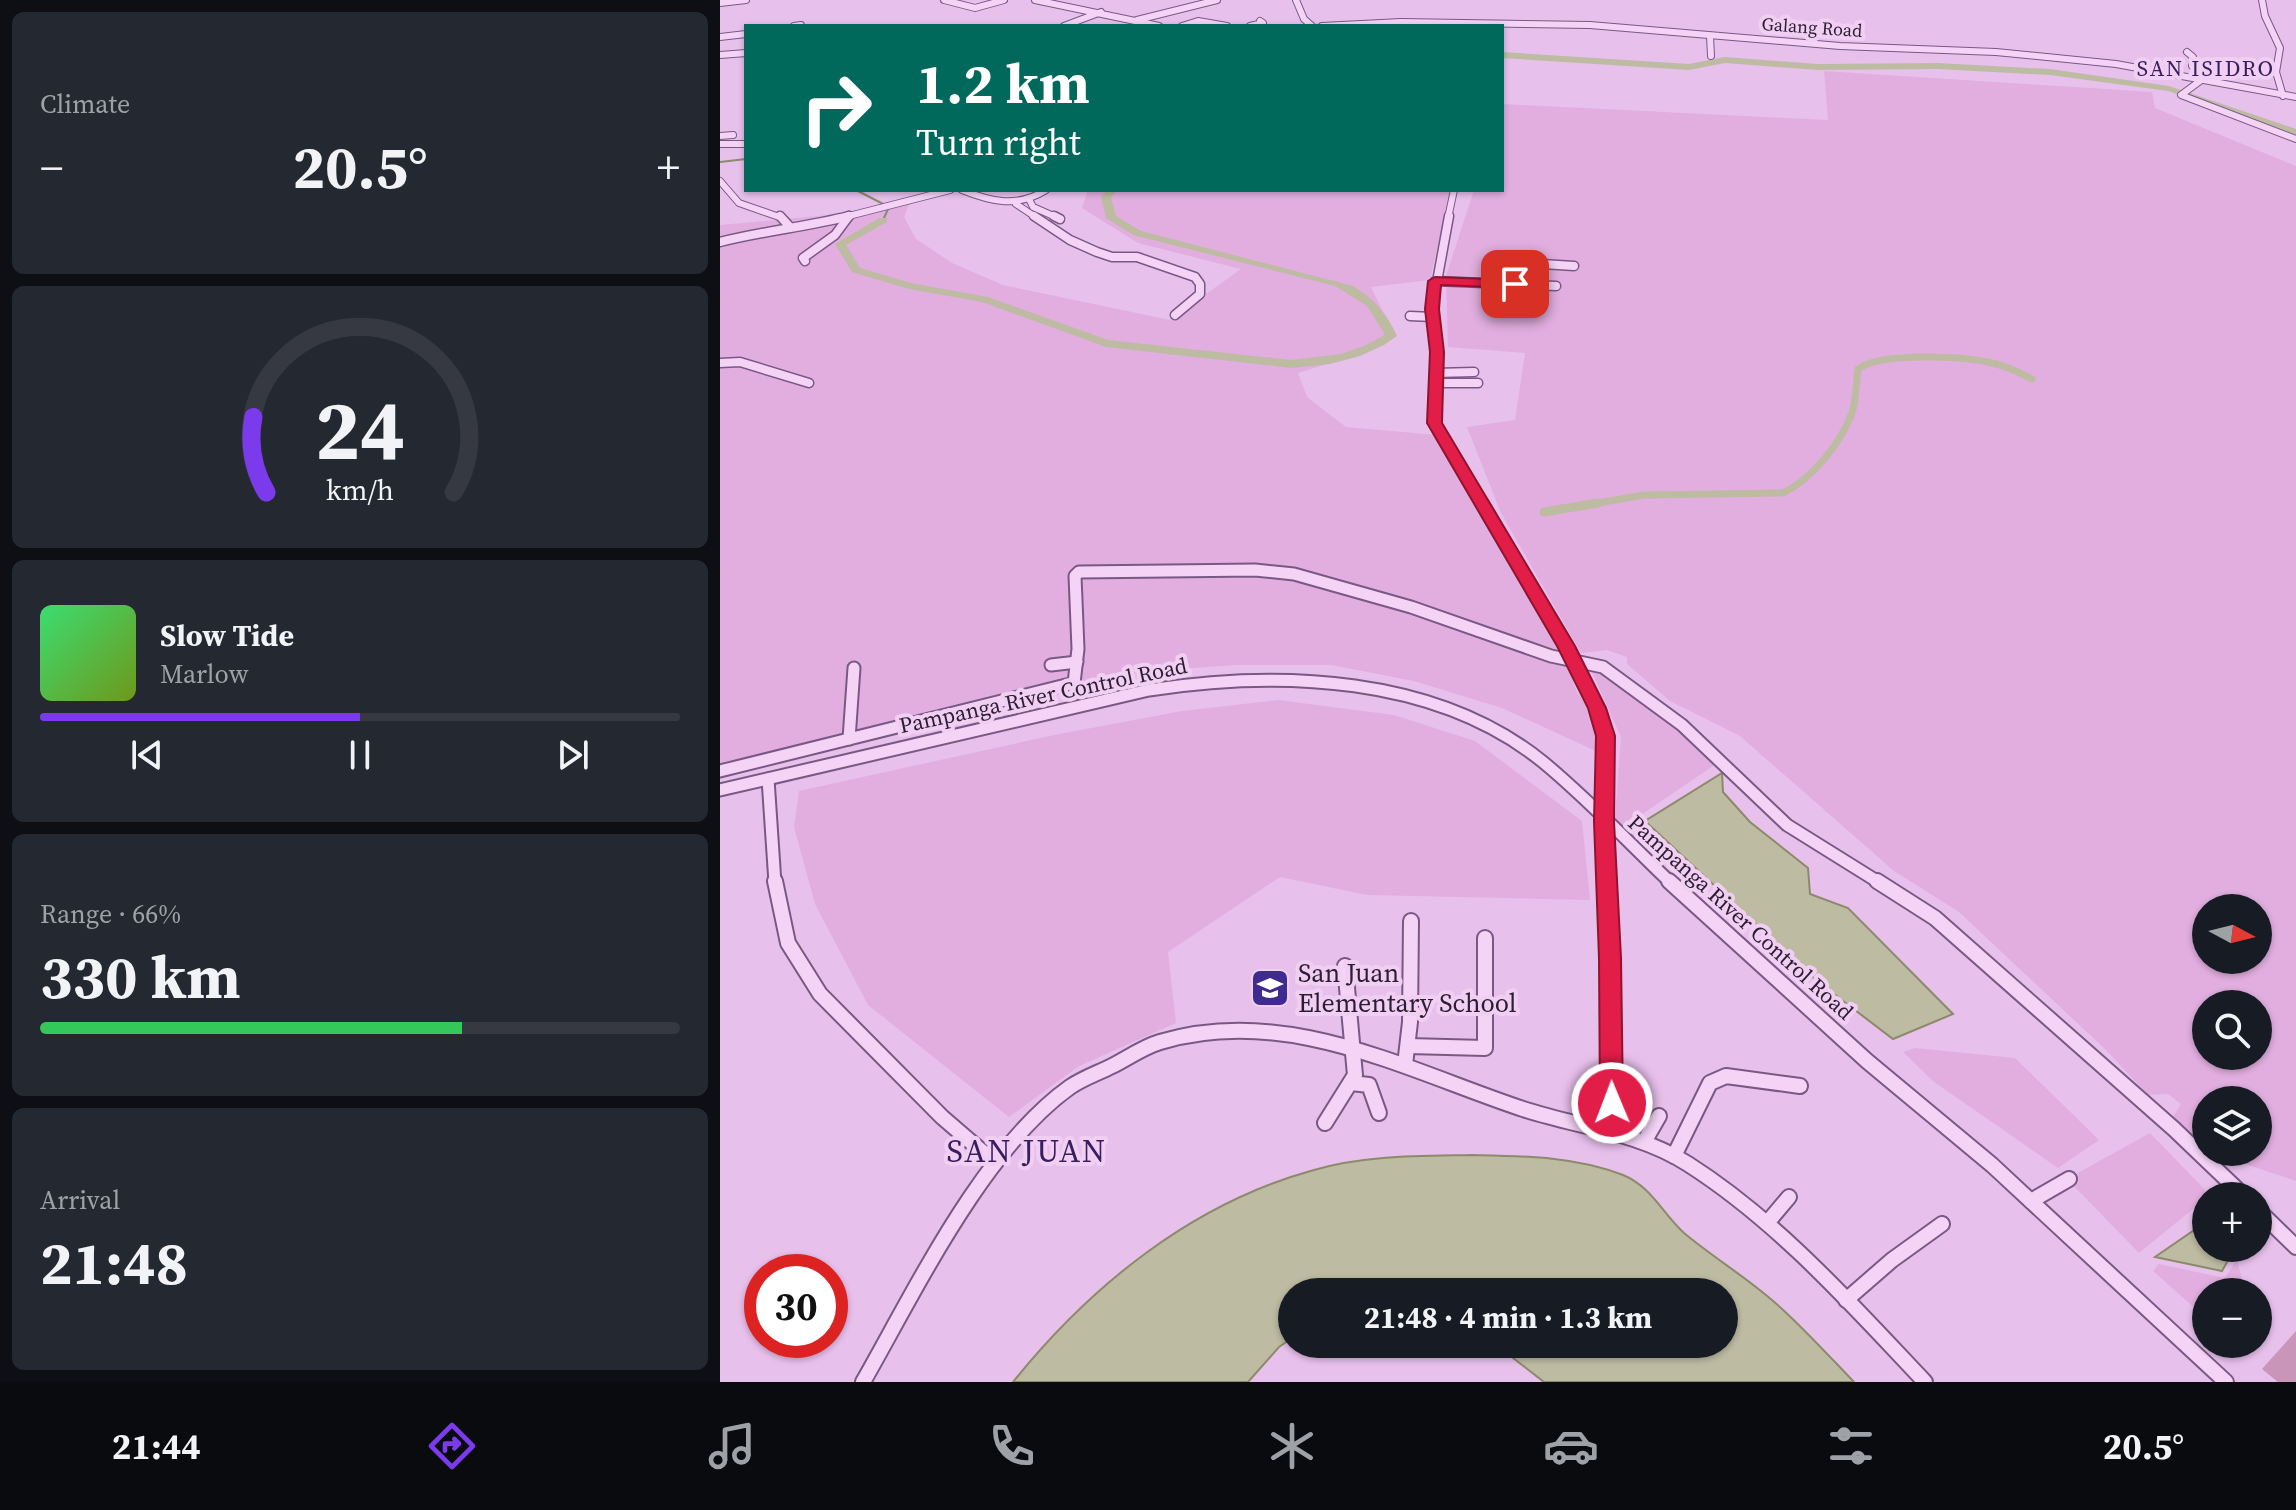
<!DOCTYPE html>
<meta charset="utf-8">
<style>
:root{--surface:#171b24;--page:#242831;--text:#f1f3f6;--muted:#9ea1a6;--line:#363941;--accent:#7c3aed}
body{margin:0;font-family:"Source Serif 4",serif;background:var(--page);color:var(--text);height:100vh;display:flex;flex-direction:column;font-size:30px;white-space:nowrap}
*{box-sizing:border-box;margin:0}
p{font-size:26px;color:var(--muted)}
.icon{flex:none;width:44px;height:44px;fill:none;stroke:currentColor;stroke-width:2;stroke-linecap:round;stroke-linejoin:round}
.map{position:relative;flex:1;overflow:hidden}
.drawer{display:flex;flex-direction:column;gap:12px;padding:12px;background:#0d0f14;width:720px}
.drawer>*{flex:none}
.guide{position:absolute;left:24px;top:24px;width:760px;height:168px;border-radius:0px;box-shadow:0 2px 6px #0004;background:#00695c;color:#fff;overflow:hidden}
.needle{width:52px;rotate:97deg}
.buttons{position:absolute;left:1472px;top:894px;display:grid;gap:16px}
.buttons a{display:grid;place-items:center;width:80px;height:80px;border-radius:50%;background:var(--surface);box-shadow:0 2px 6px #0004;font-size:40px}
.speed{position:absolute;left:24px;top:1254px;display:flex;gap:16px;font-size:40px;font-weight:700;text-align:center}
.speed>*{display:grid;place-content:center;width:104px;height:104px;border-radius:50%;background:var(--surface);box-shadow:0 2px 6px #0004;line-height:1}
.speed .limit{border:12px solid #d22;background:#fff;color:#111}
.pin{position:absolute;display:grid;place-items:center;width:68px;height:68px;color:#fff;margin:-34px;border-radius:16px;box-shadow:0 4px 12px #0006}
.me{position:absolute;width:88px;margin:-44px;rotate:359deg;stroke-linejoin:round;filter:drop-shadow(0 0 6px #0008)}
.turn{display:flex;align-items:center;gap:28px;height:168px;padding:0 40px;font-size:36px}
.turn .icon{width:104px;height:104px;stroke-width:2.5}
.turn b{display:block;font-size:56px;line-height:68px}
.big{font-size:60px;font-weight:700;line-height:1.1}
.drawer .widget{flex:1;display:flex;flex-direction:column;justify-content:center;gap:12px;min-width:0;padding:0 28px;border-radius:12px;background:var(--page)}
.drawer .dial{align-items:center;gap:0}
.dial svg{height:208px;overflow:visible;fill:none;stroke:var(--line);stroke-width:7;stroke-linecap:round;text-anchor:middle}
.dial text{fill:var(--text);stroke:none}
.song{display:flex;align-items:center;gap:24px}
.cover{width:96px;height:96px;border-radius:12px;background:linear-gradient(135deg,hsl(140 70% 55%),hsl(80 70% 35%))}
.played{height:8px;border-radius:4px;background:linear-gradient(90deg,var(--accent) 50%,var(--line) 50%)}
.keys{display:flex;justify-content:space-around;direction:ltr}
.heat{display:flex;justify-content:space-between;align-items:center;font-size:44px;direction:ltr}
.charge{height:12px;border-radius:6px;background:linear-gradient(90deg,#34c759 66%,var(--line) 0)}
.trip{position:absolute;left:558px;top:1278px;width:460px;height:80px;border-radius:40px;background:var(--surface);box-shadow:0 2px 6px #0004;font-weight:700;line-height:80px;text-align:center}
.dock{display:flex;height:128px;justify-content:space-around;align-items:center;background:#090b0e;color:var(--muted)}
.dock .icon{width:56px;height:56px}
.dock .on{color:var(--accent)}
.dock b{font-size:36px;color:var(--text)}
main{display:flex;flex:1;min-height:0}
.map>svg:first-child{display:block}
.farmland{fill:#e1aedf;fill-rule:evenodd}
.green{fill:#c995b8}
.water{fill:#bebba3;stroke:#8b8a6b;stroke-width:2}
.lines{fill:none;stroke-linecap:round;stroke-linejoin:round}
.stream{stroke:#8b8a6b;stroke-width:2}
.canal-far1{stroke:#bebba3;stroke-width:7}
.canal{stroke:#bebba3;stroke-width:9}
.river{fill:#bebba3;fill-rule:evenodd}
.minor-far3-casing{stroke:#795984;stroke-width:8}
.minor-far2-casing{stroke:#795984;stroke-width:11}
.minor-far1-casing{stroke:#795984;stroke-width:15}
.minor-casing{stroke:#795984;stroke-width:18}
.minor-far3{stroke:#f4d3f7;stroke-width:6}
.minor-far2{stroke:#f4d3f7;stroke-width:8}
.minor-far1{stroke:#f4d3f7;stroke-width:11}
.minor{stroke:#f4d3f7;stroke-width:14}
.route{fill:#e11d48;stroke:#92132f;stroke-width:2}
.labels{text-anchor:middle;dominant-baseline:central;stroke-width:8;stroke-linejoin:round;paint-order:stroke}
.far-street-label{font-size:18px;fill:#2d1d34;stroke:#f0cff3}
.far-quarter-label{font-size:22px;letter-spacing:2px;fill:#391e5f;stroke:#f0cff3}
.street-label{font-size:22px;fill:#2d1d34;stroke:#f0cff3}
.near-poi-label{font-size:26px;fill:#2d1d34;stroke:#f0cff3;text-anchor:start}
.near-quarter-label{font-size:32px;letter-spacing:2px;fill:#391e5f;stroke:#f0cff3}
</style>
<main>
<section class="drawer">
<div class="widget"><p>Climate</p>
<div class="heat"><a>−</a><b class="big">20.5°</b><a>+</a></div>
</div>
<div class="widget dial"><svg viewBox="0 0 100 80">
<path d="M14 69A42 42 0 1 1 86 69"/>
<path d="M14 69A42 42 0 0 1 9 40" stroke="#7c3aed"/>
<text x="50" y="56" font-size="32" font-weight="700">24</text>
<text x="50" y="72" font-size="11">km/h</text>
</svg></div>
<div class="widget">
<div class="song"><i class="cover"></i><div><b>Slow Tide</b><p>Marlow</p></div></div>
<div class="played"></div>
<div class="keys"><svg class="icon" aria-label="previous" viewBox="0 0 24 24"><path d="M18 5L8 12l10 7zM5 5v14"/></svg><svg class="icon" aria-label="pause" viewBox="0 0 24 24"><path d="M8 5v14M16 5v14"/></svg><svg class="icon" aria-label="next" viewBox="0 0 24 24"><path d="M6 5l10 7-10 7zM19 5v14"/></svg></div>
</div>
<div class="widget"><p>Range · 66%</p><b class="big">330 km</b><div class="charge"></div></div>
<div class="widget"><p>Arrival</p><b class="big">21:48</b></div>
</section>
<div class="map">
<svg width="1576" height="1382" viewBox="0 0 1576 1382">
<rect width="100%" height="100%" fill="#e8c0ec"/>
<g class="farmland">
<path d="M1104 71 1432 92 1435 108 1576 166V1181L1489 1152H1538V1100H1486V1149L1453 1117 1461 1104 1448 1094 1428 1095 1386 1050 1239 912 1174 871 1020 736 950 701 907 664V657L887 650 861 653 781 513 747 427 795 420 805 353 728 347 726 276 754 190H782V104L1108 120ZM1486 908H1538V960H1486ZM1486 1004H1538V1056H1486Z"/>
<polygon points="368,190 731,190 710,280 651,287 674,335 636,355 578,373 587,397 626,427 717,435 789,554 838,642 857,692 883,730 878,752 782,708 694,681 611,665 517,665 428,671 279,702 0,769 0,225 109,215 190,202 184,217 196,239 232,263 283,285 450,320 521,269 418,243 362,208"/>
<polygon points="881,667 999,762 903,827 895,819 901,737 871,670"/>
<polygon points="558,700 674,715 755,741 862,821 870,900 647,895 560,877 448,952 456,1023 359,1066 289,1117 148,1005 95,904 74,827 79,791 334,735 462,711"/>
<polygon points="1195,1048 1295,1058 1379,1140 1338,1168 1214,1082 1183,1052"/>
<polygon points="1430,1133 1490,1195 1419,1253 1347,1179"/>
<polygon points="1517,1259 1525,1292 1486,1292 1486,1318 1433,1271 1439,1264 1505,1278"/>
</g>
<polygon class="green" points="1576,1331 1576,1382 1558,1382 1542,1369"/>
<g class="water">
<polygon points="1002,773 1003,792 1030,822 1088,868 1090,894 1128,908 1233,1014 1173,1039 1098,982 925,821"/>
<path d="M752 1155C802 1156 855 1156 903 1175 932 1187 942 1213 964 1233 995 1259 1031 1280 1061 1308 1086 1331 1110 1357 1134 1382H824L775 1344H1004V1292H572V1338L559 1347 528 1382H293C371 1285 473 1203 594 1170 644 1155 700 1156 752 1155Z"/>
<polygon points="1486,1222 1486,1248 1515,1248 1502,1271 1435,1257"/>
</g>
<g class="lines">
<g class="stream">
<polyline points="0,162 26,159"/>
<polyline points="136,190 169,207 163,220"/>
</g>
<path class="canal-far1" d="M866 505 924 495 1063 493C1093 478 1120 444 1132 413 1136 400 1136 383 1138 369 1160 352 1243 356 1272 363 1286 366 1299 372 1312 379"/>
<polyline class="canal" points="824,512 878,503"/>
<g class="river">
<polygon points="782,52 969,64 1005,57 1098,64 1218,63 1330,69 1449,86 1576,129 1576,135 1448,91 1330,75 1218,69 1098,70 1005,63 969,70 782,58"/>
<path d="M387 190H397L391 197 396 216 421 231 633 286C654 298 667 314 677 336L664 345 640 356 610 364 571 368 386 347 262 302 189 289 132 272 115 244 159 218H167V222L126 245 140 268 191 283 268 297 388 340 571 360 621 354 644 346 665 335 647 306 615 286 413 235 386 218 381 197Z"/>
</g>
<g class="minor-far3-casing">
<g id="minor-far3">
<polyline points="224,0 255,8 284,0"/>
<polyline points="315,0 439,26"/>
<polyline points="576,0 584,19 592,26"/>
<polyline points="1542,0 1545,16 1560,48 1556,72 1563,96"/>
<polyline points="0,3 26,0"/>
<polyline points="417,20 497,0"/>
<polyline points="74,26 81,25"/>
<polyline points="344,26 381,12"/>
<polyline points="462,26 478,21 507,26"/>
<polyline points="530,26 543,23 540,21"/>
<polyline points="602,26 681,22 870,25 1120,46 1276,52 1396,64 1576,97"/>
<polyline points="990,36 991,56"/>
<polyline points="0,37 26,34"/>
<polyline points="1467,52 1473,57 1472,66 1479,70"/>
<polyline points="0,55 26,53"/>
<polyline points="1480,81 1461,95 1576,139"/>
<polyline points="0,136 13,135"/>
<polyline points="0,144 26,144"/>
<polyline points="0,181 19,203 62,218"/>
<path d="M242 190C272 202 297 208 326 190"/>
<polyline points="310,201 313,207 338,218"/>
<polyline points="296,204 317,218"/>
<polyline points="121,218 230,190"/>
<polyline points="728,218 734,190"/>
</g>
</g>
<g class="minor-far2-casing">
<g id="minor-far2">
<polyline points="60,216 70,227"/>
<polyline points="314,216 350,240 377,252 392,257 417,257 475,277 480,284 480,294 455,315"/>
<polyline points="334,216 340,219"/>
<polyline points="729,216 712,309 717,352 715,423 763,505"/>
<path d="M0 242C43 231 86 227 129 216"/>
<polyline points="85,261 83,258 115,235 129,216"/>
<polyline points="715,281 836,286"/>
<polyline points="817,285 822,264 854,266"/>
<polyline points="690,316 713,317"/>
<polyline points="0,363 20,362 89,383"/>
<polyline points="715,373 754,372"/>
<polyline points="715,383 758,383"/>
</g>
</g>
<g class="minor-far1-casing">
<g id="minor-far1">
<polyline points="762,503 846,646 877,708 885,736 887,883"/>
<polyline points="331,665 357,662"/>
<polyline points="129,739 134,668"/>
<polyline points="0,771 354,683 358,649 355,576 359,572 535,570 574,574 691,607 831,656 883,667 962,725 1067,825 1160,883"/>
<polyline points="48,779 55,883"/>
<path d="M0 790 429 690C559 670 716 675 823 762 868 799 909 843 951 883"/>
</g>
</g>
<g class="minor-casing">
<g id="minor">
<polyline points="55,881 68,943 100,994 222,1117 273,1161"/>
<polyline points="887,881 892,1131"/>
<polyline points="949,881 1147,1061 1272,1165 1506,1382"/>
<polyline points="1157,881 1215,918 1454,1129 1524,1196"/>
<polyline points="688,1046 765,1048 765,938"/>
<polyline points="685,1065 690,1022 691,921"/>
<polyline points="631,1083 649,1085 659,1113"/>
<polyline points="605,1123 635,1075 625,966"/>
<polyline points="924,1142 939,1116"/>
<polyline points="954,1156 990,1083 1006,1076 1080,1086"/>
<polyline points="1311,1201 1349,1179"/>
<polyline points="1538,1210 1576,1247"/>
<polyline points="1047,1223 1069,1197"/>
<polyline points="1126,1300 1172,1260 1222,1224"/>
<path d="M143 1382C196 1289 263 1149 350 1087 363 1078 378 1073 392 1066 408 1058 423 1047 440 1042 566 1004 686 1070 803 1109 858 1127 918 1132 968 1164 1059 1222 1132 1305 1205 1382"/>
</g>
</g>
<use href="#minor-far3" class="minor-far3"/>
<use href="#minor-far2" class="minor-far2"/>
<use href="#minor-far1" class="minor-far1"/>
<use href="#minor" class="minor"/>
</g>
<polygon class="route" points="715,277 795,280 802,284 795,288 721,285 719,309 724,352 722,423 855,646 886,708 895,736 894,821 901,958 903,1103 900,1110 892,1112 883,1110 880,1103 879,958 874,821 876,736 868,708 837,646 707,423 710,352 705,309 708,281"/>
<defs>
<g id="school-square" transform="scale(2)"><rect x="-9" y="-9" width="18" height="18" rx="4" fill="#3f2b90" stroke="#f0cff3"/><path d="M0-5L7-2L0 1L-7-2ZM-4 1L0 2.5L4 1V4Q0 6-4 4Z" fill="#fff"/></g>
</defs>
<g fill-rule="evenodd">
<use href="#school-square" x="550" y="988"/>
</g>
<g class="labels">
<g class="far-street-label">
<text transform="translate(1092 27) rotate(4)">Galang Road</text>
</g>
<g class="far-quarter-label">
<text x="1486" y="68">SAN ISIDRO</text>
</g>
<g class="street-label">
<text transform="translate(323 695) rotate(-12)">Pampanga River Control Road</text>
<text transform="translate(1021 917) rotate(42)">Pampanga River Control Road</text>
</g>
<g class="near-poi-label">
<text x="578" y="973">San Juan<tspan x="578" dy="30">Elementary School</tspan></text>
</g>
<g class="near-quarter-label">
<text x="307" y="1151">SAN JUAN</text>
</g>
</g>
</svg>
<div class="buttons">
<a><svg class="needle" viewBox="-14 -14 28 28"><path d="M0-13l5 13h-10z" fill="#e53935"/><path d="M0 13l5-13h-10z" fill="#9ea1a6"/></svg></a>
<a><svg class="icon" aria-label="search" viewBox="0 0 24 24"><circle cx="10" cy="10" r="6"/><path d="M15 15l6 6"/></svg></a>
<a><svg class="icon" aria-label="layers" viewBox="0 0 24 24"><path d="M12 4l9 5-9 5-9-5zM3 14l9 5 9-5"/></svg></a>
<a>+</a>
<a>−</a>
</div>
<div class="speed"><div class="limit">30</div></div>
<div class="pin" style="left:795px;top:284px;background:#d93025"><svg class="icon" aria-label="arrive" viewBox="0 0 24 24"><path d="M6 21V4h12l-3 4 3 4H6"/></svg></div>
<svg class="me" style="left:892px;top:1103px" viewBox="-20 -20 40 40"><circle r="17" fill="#e11d48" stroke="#fff" stroke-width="3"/><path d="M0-11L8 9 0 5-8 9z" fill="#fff"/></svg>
<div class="trip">21:48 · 4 min · 1.3 km</div>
<div class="guide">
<div class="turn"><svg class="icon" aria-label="right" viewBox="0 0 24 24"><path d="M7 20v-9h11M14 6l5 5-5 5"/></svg><div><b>1.2 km</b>Turn right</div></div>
</div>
</div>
</main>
<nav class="dock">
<b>21:44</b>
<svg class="icon on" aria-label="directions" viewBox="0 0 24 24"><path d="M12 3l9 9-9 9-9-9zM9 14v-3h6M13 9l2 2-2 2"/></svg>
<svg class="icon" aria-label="music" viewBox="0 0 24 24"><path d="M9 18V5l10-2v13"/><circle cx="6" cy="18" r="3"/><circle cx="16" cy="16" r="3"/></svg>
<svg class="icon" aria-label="phone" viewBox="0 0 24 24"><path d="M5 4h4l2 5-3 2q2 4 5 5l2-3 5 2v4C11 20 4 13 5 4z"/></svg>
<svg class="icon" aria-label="climate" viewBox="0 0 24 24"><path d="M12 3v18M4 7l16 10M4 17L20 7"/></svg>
<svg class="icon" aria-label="car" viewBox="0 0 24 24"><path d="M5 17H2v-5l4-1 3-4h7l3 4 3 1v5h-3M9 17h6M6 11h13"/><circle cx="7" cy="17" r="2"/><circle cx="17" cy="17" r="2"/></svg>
<svg class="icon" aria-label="filters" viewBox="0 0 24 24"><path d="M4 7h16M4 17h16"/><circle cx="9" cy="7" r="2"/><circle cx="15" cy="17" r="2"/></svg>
<b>20.5°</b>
</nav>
